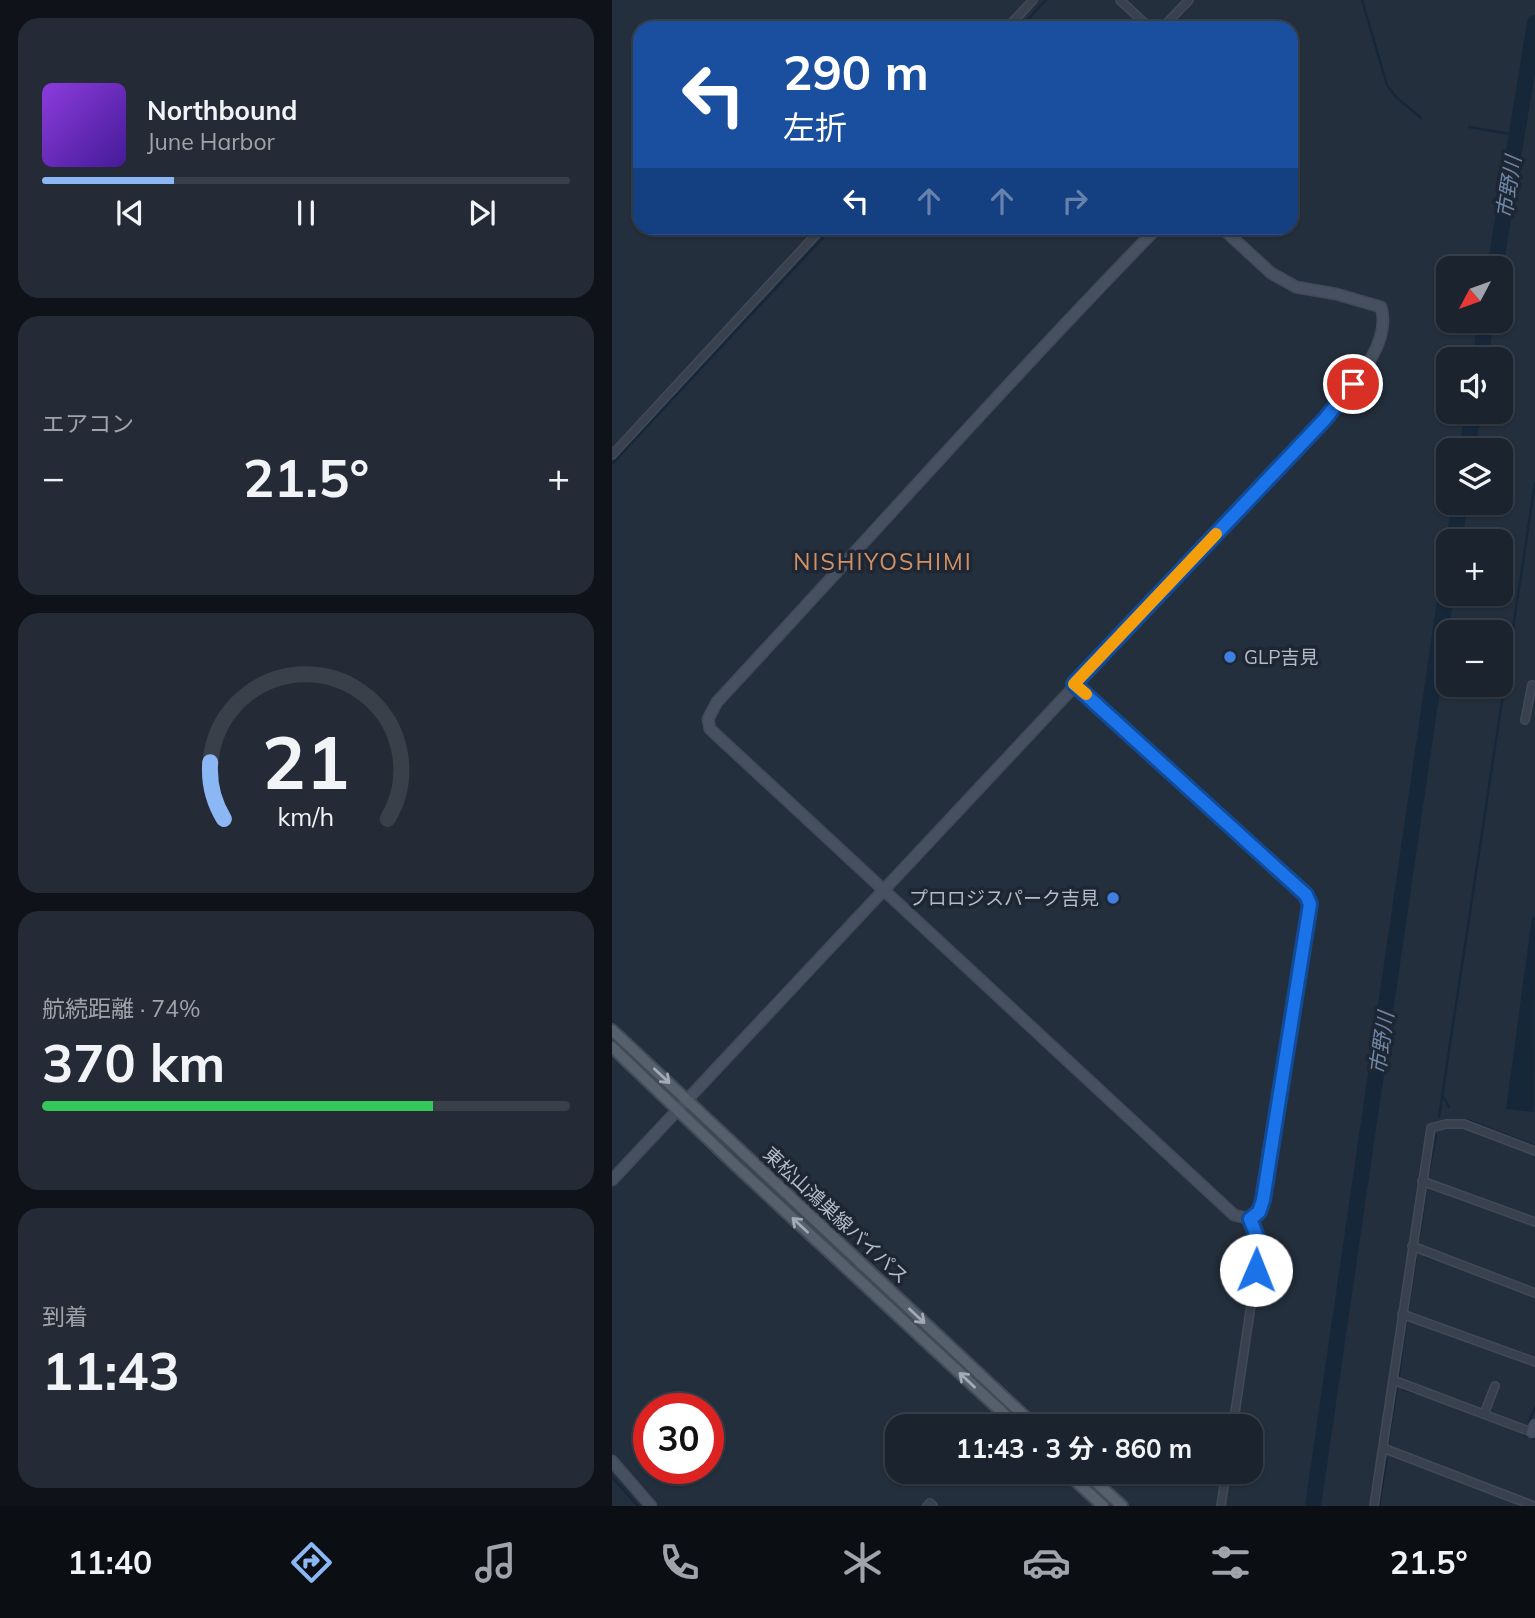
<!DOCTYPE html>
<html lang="ja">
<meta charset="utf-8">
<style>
:root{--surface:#1b232e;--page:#242b36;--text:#f1f3f6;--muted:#a0a4aa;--line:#39404a;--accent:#8bb7f5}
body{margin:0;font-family:Mulish,"Noto Sans JP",sans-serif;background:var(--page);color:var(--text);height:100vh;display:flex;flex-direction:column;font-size:26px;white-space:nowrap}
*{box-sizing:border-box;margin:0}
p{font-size:23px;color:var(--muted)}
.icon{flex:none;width:38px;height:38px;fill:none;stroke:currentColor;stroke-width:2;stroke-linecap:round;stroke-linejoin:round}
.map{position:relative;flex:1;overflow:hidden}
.details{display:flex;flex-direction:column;gap:18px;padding:18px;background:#0f1319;width:612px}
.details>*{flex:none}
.guide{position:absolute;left:21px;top:21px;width:665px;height:214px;border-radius:21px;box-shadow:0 2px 5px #0004,0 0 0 2px var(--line);background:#1a4fa0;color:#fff;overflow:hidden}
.needle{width:46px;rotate:229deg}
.controls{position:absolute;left:824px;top:256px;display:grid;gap:14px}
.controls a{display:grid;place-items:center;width:77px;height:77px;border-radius:14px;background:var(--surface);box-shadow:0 2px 5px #0004,0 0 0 2px var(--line);font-size:35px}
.speed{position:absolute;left:21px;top:1393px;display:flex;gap:14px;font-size:35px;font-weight:700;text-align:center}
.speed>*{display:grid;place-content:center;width:91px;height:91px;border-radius:50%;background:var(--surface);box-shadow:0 2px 5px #0004,0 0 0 2px var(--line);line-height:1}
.speed .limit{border:10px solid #d22;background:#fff;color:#111}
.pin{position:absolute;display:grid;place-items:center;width:60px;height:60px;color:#fff;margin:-30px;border:4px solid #fff;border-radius:50%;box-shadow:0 2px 7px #0007}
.me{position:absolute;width:77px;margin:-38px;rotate:1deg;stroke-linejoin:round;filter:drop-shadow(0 0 5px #0008)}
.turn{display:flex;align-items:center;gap:24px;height:147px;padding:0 35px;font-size:32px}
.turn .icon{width:91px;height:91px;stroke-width:2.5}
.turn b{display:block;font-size:49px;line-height:60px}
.lanes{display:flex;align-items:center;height:66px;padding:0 35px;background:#0003;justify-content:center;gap:35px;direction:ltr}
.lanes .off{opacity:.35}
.big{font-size:52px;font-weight:700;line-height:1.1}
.details .widget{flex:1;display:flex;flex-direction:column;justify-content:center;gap:10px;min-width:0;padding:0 24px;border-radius:21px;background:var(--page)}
.details .dial{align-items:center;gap:0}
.dial svg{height:182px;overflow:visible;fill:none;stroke:var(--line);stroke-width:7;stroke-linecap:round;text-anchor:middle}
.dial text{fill:var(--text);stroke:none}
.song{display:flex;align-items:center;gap:21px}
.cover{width:84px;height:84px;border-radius:10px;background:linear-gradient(135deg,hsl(270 70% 55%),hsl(260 70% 35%))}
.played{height:7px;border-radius:4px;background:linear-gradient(90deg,var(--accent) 25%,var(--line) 25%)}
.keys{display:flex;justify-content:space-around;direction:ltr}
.heat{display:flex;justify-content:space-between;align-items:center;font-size:38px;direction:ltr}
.charge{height:10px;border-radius:5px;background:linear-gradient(90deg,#34c759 74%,var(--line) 0)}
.trip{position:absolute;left:273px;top:1414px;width:378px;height:70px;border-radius:21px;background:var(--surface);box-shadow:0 2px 5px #0004,0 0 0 2px var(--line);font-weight:700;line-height:70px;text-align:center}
.dock{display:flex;height:112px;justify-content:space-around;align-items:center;background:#0b0e12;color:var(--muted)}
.dock .icon{width:49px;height:49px}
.dock .active{color:var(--accent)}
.dock b{font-size:32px;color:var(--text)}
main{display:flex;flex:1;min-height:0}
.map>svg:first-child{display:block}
.water{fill:#17273a}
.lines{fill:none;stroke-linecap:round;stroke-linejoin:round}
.stream{stroke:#17273a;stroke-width:2.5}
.river{stroke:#17273a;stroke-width:16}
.street-casing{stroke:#414a56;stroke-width:10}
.secondary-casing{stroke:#414a56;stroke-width:13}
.primary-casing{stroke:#414a56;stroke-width:14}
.street{stroke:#38414d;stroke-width:7}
.secondary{stroke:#465060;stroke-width:10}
.primary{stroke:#56606d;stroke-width:10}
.oneway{stroke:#a1aab6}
.route-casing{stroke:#114b97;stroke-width:18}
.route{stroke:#1a73e8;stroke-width:12}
.slow{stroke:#f59e0b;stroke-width:12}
.shop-dot{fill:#3f7fe0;stroke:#1d2632;stroke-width:2.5}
.labels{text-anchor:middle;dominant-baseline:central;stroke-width:7;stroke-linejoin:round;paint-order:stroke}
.poi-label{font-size:19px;fill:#b4bcc8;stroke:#1d2632;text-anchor:start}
.street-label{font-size:19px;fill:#b4bcc8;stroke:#1d2632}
.water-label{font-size:21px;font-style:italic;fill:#6e87a6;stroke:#1d2632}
.quarter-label{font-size:23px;letter-spacing:2px;fill:#d29165;stroke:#1d2632}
</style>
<main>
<section class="details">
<div class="widget">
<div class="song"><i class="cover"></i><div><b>Northbound</b><p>June Harbor</p></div></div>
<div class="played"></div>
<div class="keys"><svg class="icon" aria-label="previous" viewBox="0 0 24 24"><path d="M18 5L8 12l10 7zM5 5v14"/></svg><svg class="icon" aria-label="pause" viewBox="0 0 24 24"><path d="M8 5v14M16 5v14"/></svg><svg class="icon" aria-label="next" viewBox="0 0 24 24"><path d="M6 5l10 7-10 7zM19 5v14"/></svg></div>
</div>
<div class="widget"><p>エアコン</p>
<div class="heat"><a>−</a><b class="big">21.5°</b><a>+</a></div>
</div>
<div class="widget dial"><svg viewBox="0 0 100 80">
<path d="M14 69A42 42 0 1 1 86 69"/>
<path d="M14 69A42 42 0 0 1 8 44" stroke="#8bb7f5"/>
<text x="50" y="56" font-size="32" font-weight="700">21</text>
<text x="50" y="72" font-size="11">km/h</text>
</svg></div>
<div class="widget"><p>航続距離 · 74%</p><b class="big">370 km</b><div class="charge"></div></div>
<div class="widget"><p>到着</p><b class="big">11:43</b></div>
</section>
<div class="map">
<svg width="923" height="1506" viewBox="0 0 923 1506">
<rect width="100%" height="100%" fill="#242f3d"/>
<polygon class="water" points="920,917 923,918 922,1112 894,1109"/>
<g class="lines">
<g class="stream">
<polyline points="750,0 775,85 784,97 809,118"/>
<polyline points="408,28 434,0"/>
<polyline points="916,55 923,56"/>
<polyline points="857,127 904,135"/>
<polyline points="0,464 220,228"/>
<polyline points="830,1094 837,1107"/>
<polyline points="827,1117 923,483"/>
<polyline points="855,1120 923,1146"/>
<polyline points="817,1171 824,1135"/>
<polyline points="807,1239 814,1190"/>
<polyline points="813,1256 824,1260"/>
<polyline points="796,1308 804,1258"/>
<polyline points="787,1375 794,1322"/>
<polyline points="791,1389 802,1393"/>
<polyline points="917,1422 923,1407"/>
<polyline points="912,1435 923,1439"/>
<polyline points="776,1443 785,1388"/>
<polyline points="0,1477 26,1506"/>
<polyline points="767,1505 775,1458"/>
</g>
<g class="river">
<polyline points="883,268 923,23"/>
<polyline points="868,359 874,320"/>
<polyline points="855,450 861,411"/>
<polyline points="842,541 848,502"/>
<polyline points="701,1506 836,580"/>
</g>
<g class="street-casing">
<g id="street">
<polyline points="508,0 538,28"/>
<polyline points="395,28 421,0"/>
<polyline points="550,28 577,0"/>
<polyline points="0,455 210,228"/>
<polyline points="913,720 920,685"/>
<polyline points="810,1181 923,1222"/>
<polyline points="800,1246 923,1293"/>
<polyline points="790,1314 923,1362"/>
<polyline points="781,1380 922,1433"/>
<polyline points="872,1414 883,1386"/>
<polyline points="621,1426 648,1244 638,1219"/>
<polyline points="771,1448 922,1506"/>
<polyline points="315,1506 318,1503 321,1506"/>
<polyline points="609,1506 614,1472"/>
<polyline points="762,1506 819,1128 834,1124 852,1124 923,1151"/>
</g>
</g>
<g class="secondary-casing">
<g id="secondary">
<path d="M462 684 694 895 698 904 651 1200 647 1212 638 1219 622 1215 98 729 96 719 105 702C252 544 395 382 545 228"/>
<path d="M0 1180 713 419C735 391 781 346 769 307L724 294 684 287 659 273 610 228"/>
<polyline points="920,1432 923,1425"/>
<polyline points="0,1461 39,1506"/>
</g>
</g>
<g class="primary-casing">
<g id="primary">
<polyline points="0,1030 423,1426"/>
<polyline points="0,1047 121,1163 405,1426"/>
<polyline points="454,1472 491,1506"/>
<polyline points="473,1472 510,1506"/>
</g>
</g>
<use href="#street" class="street"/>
<use href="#secondary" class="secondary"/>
<use href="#primary" class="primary"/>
</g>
<defs><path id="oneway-shaft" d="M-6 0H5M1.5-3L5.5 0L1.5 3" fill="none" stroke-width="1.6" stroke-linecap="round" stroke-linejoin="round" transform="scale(1.75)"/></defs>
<g class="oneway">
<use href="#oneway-shaft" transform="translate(50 1076) rotate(43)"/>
<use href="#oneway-shaft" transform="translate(188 1225) rotate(-137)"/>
<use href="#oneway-shaft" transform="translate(305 1316) rotate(43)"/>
<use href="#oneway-shaft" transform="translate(355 1380) rotate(-137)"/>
</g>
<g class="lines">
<g class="route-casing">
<polyline id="route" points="644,1270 648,1244 638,1219 647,1212 651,1200 698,904 694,895 462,684 713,419 741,384"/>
</g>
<use href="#route" class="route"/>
<polyline class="slow" points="474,694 462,684 604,534"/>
</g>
<g class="shop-dot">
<circle cx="618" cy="657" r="7"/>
<circle cx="501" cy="898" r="7"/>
</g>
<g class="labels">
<g class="poi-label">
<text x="632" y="657">GLP吉見</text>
<text x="487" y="898" text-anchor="end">プロロジスパーク吉見</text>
</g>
<g class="street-label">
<text transform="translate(224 1215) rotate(43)">東松山鴻巣線バイパス</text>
</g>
<g class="water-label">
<text transform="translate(896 187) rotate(-81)">市野川</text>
<text transform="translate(769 1043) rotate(-82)">市野川</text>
</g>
<g class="quarter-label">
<text x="271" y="561">NISHIYOSHIMI</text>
</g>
</g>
</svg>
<div class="controls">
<a><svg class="needle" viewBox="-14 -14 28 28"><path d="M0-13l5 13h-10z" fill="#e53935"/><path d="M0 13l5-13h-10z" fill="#a0a4aa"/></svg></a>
<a><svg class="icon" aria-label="sound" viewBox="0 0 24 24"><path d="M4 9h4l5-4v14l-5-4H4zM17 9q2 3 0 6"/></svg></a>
<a><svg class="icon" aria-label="layers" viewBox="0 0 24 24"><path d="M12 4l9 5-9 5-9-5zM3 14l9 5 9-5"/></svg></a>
<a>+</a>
<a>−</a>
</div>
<div class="speed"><div class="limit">30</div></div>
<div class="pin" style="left:741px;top:384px;background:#d93025"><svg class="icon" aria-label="arrive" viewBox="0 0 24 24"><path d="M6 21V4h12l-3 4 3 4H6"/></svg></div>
<svg class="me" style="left:644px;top:1270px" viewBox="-20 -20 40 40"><circle r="19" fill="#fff"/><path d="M0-13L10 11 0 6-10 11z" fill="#1a73e8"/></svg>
<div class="trip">11:43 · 3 分 · 860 m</div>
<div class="guide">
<div class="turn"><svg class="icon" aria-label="left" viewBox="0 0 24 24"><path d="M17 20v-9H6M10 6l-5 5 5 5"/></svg><div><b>290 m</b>左折</div></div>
<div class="lanes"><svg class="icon" aria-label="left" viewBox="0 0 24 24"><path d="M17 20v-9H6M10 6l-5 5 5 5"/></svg><svg class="icon off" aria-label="ahead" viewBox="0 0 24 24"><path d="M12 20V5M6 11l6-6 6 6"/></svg><svg class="icon off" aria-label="ahead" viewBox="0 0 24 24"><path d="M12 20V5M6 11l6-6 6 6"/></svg><svg class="icon off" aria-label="right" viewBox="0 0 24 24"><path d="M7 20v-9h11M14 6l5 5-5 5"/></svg></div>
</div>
</div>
</main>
<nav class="dock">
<b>11:40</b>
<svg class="icon active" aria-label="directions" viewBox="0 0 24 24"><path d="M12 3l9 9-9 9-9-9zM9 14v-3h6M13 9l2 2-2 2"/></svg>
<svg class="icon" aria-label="music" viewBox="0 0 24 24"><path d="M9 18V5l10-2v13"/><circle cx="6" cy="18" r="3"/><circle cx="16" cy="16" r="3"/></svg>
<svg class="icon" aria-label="phone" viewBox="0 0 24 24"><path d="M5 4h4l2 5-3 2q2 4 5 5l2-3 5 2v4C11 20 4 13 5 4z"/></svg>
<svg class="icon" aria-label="climate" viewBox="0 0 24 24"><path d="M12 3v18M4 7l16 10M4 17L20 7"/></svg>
<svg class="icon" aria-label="car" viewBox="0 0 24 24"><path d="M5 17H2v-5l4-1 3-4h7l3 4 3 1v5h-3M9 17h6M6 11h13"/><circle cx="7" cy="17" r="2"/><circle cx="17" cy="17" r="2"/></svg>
<svg class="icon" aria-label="filters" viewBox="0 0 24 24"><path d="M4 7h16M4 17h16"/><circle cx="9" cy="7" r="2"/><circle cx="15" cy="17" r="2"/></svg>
<b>21.5°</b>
</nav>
